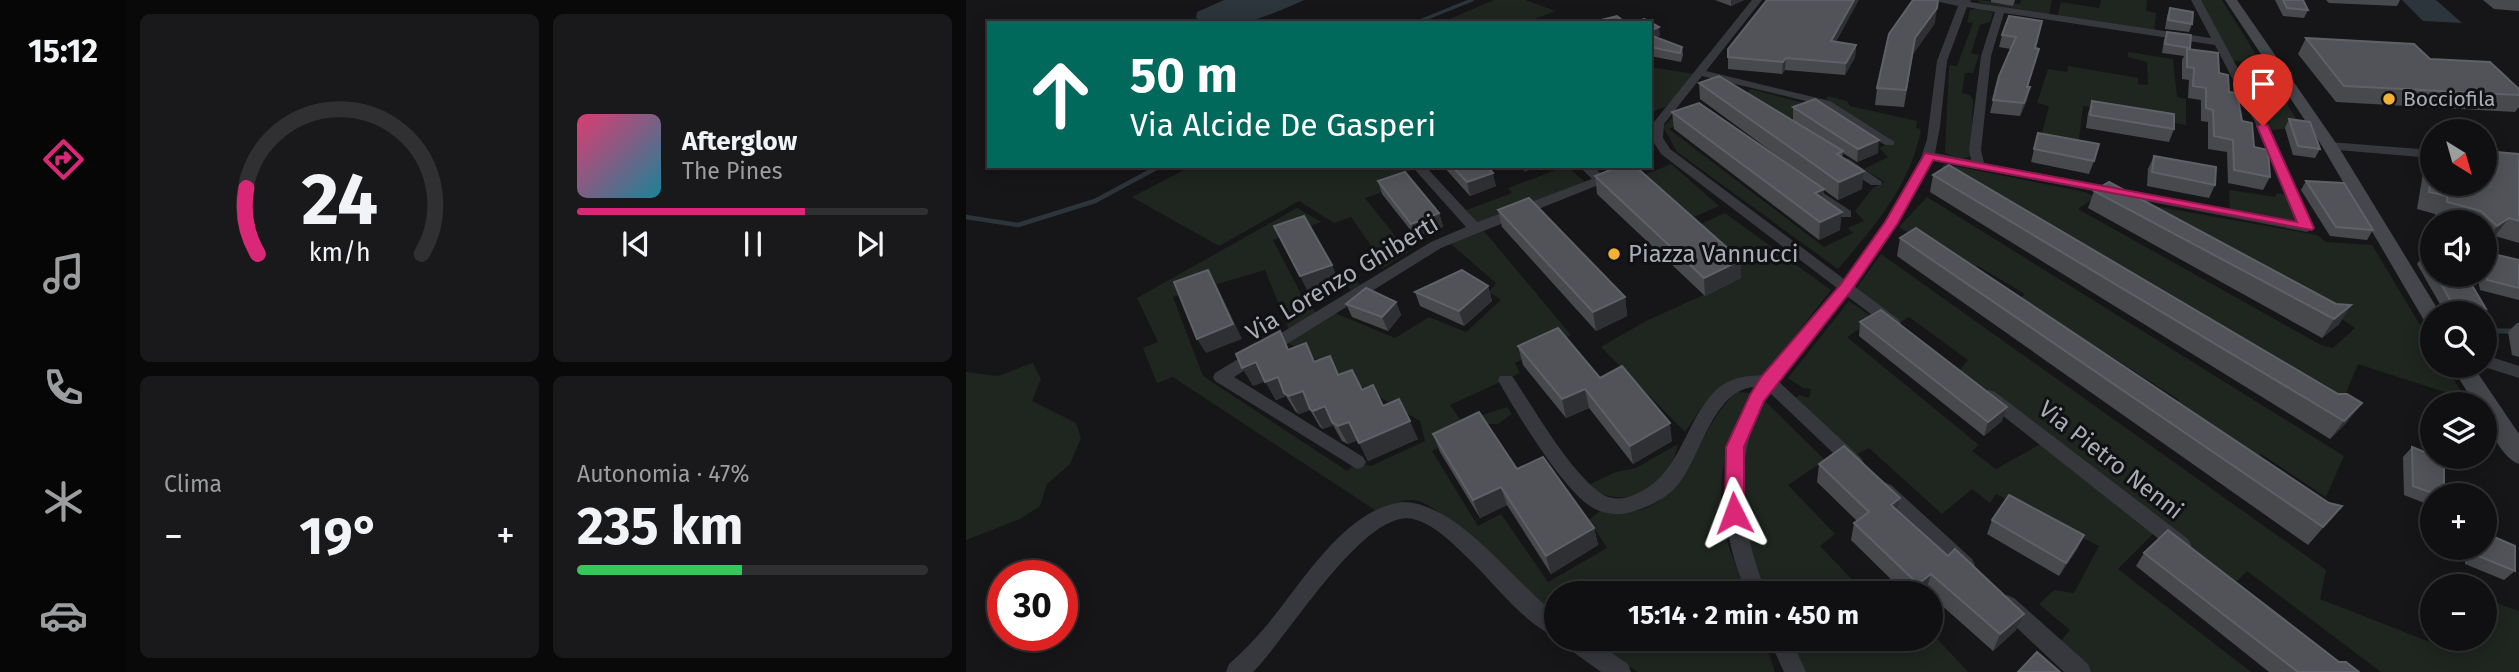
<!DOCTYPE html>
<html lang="it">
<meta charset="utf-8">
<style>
:root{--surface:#101012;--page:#19191b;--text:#f1f3f6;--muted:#9c9d9f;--line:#303032;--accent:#db2777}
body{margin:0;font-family:"Fira Sans",sans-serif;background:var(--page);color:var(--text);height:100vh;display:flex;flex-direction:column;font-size:26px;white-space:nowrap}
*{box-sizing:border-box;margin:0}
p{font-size:23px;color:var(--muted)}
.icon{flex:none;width:38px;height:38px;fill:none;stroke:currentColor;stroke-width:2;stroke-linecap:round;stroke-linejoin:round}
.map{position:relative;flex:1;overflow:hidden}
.details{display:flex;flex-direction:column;gap:14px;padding:14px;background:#09090a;width:840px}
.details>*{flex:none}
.guide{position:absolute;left:21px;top:21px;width:665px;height:147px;border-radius:0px;box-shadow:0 4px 18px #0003,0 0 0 2px var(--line);background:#00695c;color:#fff;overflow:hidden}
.needle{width:46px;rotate:143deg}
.controls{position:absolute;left:1454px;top:119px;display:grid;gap:14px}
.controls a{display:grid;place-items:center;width:77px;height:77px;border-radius:50%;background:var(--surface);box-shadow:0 4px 18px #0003,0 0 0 2px var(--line);font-size:35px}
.speed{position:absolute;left:21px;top:560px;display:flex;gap:14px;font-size:35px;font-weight:700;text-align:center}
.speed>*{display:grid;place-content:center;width:91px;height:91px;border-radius:50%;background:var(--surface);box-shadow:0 4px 18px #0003,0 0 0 2px var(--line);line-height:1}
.speed .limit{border:10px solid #d22;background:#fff;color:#111}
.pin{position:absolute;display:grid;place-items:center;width:60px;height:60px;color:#fff;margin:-72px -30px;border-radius:50% 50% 50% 0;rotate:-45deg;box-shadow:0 0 7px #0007}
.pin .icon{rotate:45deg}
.me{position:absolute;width:77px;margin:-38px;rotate:357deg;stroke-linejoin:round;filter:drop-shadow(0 0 5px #0008)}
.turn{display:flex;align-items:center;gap:24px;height:147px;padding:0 28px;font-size:32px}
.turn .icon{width:91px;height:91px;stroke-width:2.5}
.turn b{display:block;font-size:49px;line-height:60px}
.big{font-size:52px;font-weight:700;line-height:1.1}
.details .widget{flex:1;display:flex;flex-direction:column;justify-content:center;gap:10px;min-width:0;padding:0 24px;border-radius:10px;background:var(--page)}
.details .dial{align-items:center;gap:0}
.dial svg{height:182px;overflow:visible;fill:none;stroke:var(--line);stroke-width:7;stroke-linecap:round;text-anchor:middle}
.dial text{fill:var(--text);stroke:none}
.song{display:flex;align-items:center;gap:21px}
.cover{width:84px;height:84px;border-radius:10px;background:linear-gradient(135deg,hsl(340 70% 55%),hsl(190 70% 35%))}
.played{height:7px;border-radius:4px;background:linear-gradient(90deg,var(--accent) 65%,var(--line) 65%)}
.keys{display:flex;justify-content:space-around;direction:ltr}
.heat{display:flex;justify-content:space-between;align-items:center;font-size:38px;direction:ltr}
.charge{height:10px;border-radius:5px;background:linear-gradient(90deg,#34c759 47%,var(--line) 0)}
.details .tiles{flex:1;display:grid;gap:14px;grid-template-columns:repeat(2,1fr)}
.trip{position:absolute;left:578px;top:581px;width:399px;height:70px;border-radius:35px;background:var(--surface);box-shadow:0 4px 18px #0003,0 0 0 2px var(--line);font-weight:700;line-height:70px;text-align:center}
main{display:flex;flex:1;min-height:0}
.menu{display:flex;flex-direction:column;width:126px;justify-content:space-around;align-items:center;background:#060607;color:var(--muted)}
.menu .icon{width:49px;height:49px}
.menu .selected{color:var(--accent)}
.menu b{font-size:32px;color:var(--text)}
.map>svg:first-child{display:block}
.green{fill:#1e261f}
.water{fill:#2c353c}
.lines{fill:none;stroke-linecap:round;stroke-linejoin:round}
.stream-far2{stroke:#2c353c;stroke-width:3.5}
.stream-far1{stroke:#2c353c;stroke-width:4.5}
.stream{stroke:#2c353c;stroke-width:5}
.minor{fill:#37383d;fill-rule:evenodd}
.secondary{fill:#45474d;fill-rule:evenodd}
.wall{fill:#47494d}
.shaded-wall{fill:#2f3033}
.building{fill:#525359;stroke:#5f6168;stroke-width:2}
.route{fill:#db2777;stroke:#8e194d;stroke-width:2}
.poi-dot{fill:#f2b134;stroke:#111113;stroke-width:2.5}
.labels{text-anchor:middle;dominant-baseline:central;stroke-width:6;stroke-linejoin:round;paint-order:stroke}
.far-poi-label{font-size:21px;fill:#a8adb8;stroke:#111113;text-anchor:start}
.poi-label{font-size:24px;fill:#a8adb8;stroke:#111113;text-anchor:start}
.street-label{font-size:24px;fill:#a8adb8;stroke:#111113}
</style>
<main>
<nav class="menu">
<b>15:12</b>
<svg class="icon selected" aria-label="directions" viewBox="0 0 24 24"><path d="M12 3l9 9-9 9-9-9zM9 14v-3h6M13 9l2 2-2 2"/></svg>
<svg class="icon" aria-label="music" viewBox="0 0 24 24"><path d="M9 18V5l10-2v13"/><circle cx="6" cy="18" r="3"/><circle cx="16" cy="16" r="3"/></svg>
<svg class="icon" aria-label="phone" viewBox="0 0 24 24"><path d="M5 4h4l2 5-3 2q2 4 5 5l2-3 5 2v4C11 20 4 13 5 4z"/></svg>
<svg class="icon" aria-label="climate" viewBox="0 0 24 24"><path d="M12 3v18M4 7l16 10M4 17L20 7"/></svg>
<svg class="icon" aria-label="car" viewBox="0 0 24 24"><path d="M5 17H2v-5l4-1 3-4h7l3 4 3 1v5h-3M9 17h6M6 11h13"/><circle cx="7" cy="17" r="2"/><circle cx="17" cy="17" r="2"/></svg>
</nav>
<section class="details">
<div class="tiles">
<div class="widget dial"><svg viewBox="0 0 100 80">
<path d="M14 69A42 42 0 1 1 86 69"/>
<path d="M14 69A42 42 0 0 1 9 40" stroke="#db2777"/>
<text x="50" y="56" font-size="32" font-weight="700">24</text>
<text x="50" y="72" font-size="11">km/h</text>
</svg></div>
<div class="widget">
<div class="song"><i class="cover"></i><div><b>Afterglow</b><p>The Pines</p></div></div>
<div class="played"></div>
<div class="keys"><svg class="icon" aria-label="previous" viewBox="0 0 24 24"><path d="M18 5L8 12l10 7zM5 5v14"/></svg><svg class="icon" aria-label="pause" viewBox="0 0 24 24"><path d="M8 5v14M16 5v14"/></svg><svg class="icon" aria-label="next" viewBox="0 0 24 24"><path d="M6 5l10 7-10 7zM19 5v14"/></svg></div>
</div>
<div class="widget"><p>Clima</p>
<div class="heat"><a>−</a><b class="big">19°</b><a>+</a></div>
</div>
<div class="widget"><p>Autonomia · 47%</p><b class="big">235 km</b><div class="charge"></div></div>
</div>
</section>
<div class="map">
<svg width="1553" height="672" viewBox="0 0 1553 672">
<rect width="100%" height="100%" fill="#161618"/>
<g class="green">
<polygon points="528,0 559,0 590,11 558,23 474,23"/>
<polygon points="1011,0 1054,4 1055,0 1086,0 1083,14 1015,3"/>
<polygon points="1135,0 1181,0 1180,11 1190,13 1188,32 1091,17 1095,2 1133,8"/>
<polygon points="1230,0 1256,0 1336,128 1299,130 1290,113 1304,113 1276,62 1262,60"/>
<polygon points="1012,8 1027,13 1024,22 1014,25 1005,53 1013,55 1007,73 999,73 996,93 1004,95 1007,100 1005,149 1003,157 994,159 979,153 983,68 984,65 991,66 1007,23 1001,22 1004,10"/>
<polygon points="1162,52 1207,59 1211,97 1220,99 1220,125 1117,106 1112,147 1074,141 1083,106 1071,103 1082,69 1101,72 1102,66 1172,78 1172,84 1182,85 1181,62 1162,57"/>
<polygon points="684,67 729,74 701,106 688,111 684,108"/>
<polygon points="785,89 853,107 820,120 780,94"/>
<path d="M862 96 881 101 884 106 951 121 950 128 955 129C945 185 908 227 872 269L711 152 697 127 712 112 733 117 703 129 858 247 887 233 882 228 898 221 889 211 907 188 919 182 898 169 922 157 913 148 928 141 860 99Z"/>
<polygon points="705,164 753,206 714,223 666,180"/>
<polygon points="978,164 1119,192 1129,197 1112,209 1355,345 1367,348 1389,328 1367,313 1154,200 1351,235 1360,242 1406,245 1466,345 1466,366 1479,366 1500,399 1392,364 1377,400 1118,257 1127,249 1092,229 1081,235 974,171"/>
<polygon points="226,166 459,166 413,181 419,191 399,198 442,252 417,268 402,270 397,260 410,253 385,217 368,223 333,201 253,246 166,197"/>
<polygon points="601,166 619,182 505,224 495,212 546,193 542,188"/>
<polygon points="1263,190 1310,197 1310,193 1327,195 1341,228 1264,214"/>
<polygon points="961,197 1378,456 1360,497 1295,454 1285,464 1205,410 1213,400 1134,349 1125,356 1048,304 1059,294 1012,266 1000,272 933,227"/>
<path d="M331 208 355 222 307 240 335 294 387 276 395 287 386 291 378 284 342 300 350 313 323 330 299 270 207 297 237 376 381 471 391 462 405 466 459 441 454 421 320 342 369 313 429 338 463 317 500 332 535 300 523 292 530 283 485 244 518 231 605 335 549 363 554 373 484 405 496 422 541 407 546 414 532 424H522L466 451 512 526 535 514 582 582 641 548 623 520 635 510C722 529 724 432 771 392L784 393C761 439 748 480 759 532 763 553 774 574 781 593H590V619C563 594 483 511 453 501 438 497 425 505 412 512L207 377 191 383 177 348 192 342 171 298Z"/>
<path d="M759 213 865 290 798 375C750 381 745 394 719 432L635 347 680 321 775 278 722 230Z"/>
<polygon points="915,254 1360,570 1354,599 1469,644 1471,639 1519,639 1519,599 1553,611 1553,672 1415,672 1281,571 1267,585 1193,528 1152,569 1285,672 1114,672 1089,648 1104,630 1073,604 1088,590 1108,593 1133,546 1030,494 1024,503 1006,489 976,514 903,448 883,458 824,403 833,395 843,398 845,389 837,388 822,378 883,301 909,319 881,337 1013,445 1006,451 1030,469 1080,441 992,372 1002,360 943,317 930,325 887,293"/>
<polygon points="67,363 75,379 66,401 110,423 115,438 104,464 81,484 74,506 54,519 0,540 0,372 32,376"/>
<polygon points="799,401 859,460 822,485 869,534 854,546 899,593 802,593 782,549 775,480 780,433"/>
<path d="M712 444C698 499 665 507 616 488L650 472 670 468Z"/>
<polygon points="964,631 1002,672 837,672 822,639 964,639"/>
<polygon points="620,639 798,639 809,672 672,672"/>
</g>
<g class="water">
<path d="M258 0H338C304 15 267 34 230 18L231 12Z"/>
<polygon points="1436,0 1470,0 1496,23 1457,21"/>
</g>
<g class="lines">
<polyline class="stream-far2" points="449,23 506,0"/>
<polyline class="stream-far1" points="0,217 52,225 129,201 194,166"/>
<polyline class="stream" points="1519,331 1553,331"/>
<g class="minor">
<path d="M786 0H796L740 71 864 101 929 142 927 145H919L856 105 736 76 698 124 697 138 704 149 878 279 917 225 955 158 961 139 971 61 992 6 965 0H1005L1004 2 1245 38 1225 0H1235L1305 130 1348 228 1341 232 966 160 931 225 888 286 932 319 935 323 932 327H922L881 296 812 381 895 458 898 463 895 468 889 470 883 468 804 393C764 451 774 532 801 593H781C751 528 749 448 790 387 746 388 735 460 710 487 699 499 684 506 669 511 655 516 640 515 627 508 598 492 549 411 532 380L534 376H546C570 411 600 466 633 492 643 500 656 500 668 495 715 476 717 424 749 391 764 377 779 376 798 375L871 288 695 154 685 138 688 122ZM1001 7 1029 12 1015 56 1003 150 1005 160 969 153 974 127 981 61ZM1038 13 1249 45 1293 130 1332 222 1018 163 1015 150 1025 56Z"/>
<polygon points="1364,142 1466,150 1466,158 1360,149 1358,146"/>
<polygon points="879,158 883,159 916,182 915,185 905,185 875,165 873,162"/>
<polygon points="449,166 459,166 511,222 626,179 613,166 627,166 637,176 662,166 680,166 475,248 268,377 397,457 400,462 397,467 391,469 249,381 247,377 249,373 465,242 500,227 450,171"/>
<polygon points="839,181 885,211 885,217 875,217 834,188 834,182"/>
<polygon points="1519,355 1553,366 1553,378 1515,366 1519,366"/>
<polygon points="1023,390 1029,392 1222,539 1225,545 1222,551 1215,554 1208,551 1017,400 1015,396 1017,392"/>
<polygon points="918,482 925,485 1006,559 1009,565 1006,571 999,574 992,571 911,495 909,490 911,485"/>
<path d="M436 502C492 502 547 582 590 614V637C560 625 530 586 507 563 491 548 470 524 447 519 398 508 321 639 287 672H260L263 664C277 652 289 639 301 625 335 584 379 509 436 502Z"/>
<polygon points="1041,595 1048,598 1122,664 1125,672 1098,672 1034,612 1031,605 1034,598"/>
<polygon points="596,639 625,639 662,664 665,672 635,672 599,646"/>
<polygon points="803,639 825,639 840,672 818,672"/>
</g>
<g class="secondary">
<polygon points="1259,0 1271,0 1372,146 1474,313 1466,313 1466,324 1459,322 1356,146"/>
<path d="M1485 366H1507L1553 434V464C1534 457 1519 423 1519 404H1509Z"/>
</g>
</g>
<g class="wall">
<polygon points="749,0 778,0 765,6"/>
<polygon points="1025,0 1049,0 1047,6 1025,2"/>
<polygon points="1308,0 1337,0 1342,10 1338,18 1317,16 1309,0"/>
<polygon points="1360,0 1434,0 1431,6 1363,3"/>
<polygon points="1517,0 1553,0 1553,11 1528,9"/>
<polygon points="1204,8 1226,24 1223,32 1199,29 1201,16"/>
<polygon points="1043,16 1069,48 1073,49 1062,87 1061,100 1054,116 1024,113 1033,76 1045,49 1033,47 1036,35"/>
<polygon points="684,23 694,35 690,37 716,47 717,55 715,62 684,56"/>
<polygon points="969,23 947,54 938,107 909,105 911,88"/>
<polygon points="1201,32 1225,35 1224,49 1253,73 1304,177 1297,190 1262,183 1261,152 1242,149 1242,122 1235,121 1235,100 1222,98 1223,80 1216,79 1216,60 1218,56 1196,53 1198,40"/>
<polygon points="1340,38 1464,59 1553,89 1553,107 1549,112 1370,102 1332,54"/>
<polygon points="870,42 890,45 889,57 879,75 819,70 816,74 762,69 762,49"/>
<polygon points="733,83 827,120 827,107 912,153 891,162 877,153 876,157 896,189 872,200 858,190 857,198 874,230 853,240 708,129 706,112 847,182 734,99"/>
<polygon points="1126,101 1208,129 1203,142 1120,128 1122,113"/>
<polygon points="1323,119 1354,149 1349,158 1327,155 1319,128"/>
<polygon points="1072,133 1128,161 1123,174 1065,162"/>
<polygon points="1553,154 1553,243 1529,236 1519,243 1519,222 1478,222 1469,220 1469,214 1451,209 1457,173 1466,159 1466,184"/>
<polygon points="1188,156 1249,185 1243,198 1181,186 1182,169"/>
<polygon points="477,166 521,166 530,186 504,196"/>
<polygon points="967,175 1372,394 1382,421 1364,439 964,192"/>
<polygon points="629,176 775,278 739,296 631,194"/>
<polygon points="412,181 473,213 477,227 450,237 416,194"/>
<polygon points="1340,181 1407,230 1401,240 1364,236 1335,190"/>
<polygon points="1128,191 1370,304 1385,305 1373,324 1356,338 1122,208"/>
<polygon points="532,210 659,297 661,316 630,331 536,227"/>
<polygon points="934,238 1363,503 1376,506 1342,545 931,256"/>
<polygon points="1519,252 1553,260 1553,300 1514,290 1511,275 1519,275"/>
<polygon points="1458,254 1466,255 1466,275 1500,275 1520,309 1517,313 1479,313 1451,264"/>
<polygon points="522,286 526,301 498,326 454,306 449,292"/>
<polygon points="430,302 435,315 422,331 386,317 380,304"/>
<polygon points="894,322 1036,421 1018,436 893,336"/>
<polygon points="1551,323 1553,323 1553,357 1546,355 1542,332"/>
<polygon points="552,346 634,378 706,441 667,464 623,408 600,418 557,365"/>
<polygon points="324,349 373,375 396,390 417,406 452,439 402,461 392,440 382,444 376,441 367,425 357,429 354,427 344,410 333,414 329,411 320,396 310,400 299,381 287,386"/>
<polygon points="467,434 551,469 628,528 632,545 585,574 541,505 514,518 474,452"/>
<polygon points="1446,447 1478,495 1466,495 1466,506 1438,495 1437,457"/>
<polygon points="853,464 934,498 931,510 1050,630 1027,651 964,595 964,593 960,591 958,593 939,593 885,540 888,523 891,521 851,482"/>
<polygon points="1026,520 1112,548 1093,576 1021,534"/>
<polygon points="1499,548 1519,548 1549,571 1538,580 1499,564"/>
<polygon points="1178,553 1373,662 1393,672 1303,672 1170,566"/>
</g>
<g class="shaded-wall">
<polygon points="765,0 778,0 765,6"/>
<polygon points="888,0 893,0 864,53 865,41"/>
<polygon points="971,8 969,23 947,54 938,107 949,38"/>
<polygon points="693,27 694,35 684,40 684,31"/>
<polygon points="890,45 889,57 879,75 880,63"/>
<polygon points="820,58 819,70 816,74 817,62"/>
<polygon points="1064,87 1061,100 1054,116 1058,103"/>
<polygon points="913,140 912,153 891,162 892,149"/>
<polygon points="557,166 575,166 558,172"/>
<polygon points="898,171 896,189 872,200 873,182"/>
<polygon points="527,173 530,186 504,196 501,182"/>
<polygon points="858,189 856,207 849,193"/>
<polygon points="876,212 874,230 853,240 854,222"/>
<polygon points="473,213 477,227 450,237 445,224"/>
<polygon points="1543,218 1529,236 1519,243 1531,226"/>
<polygon points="775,260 775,278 739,296 738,278"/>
<polygon points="366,265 372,279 341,290 334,276"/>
<polygon points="242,270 250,284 276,339 240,353 231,339"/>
<polygon points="522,286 526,301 498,326 493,311"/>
<polygon points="659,297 661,316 630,331 627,312"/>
<polygon points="430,302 435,315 422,331 416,317"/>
<polygon points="1385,305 1373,324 1356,338 1368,319"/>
<polygon points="290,362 300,381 287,386 276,368"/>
<polygon points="312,377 320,396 310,400 299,382"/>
<polygon points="619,389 623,408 600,418 596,399"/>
<polygon points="337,391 347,409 333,414 323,396"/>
<polygon points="1396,403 1382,421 1364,439 1378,421"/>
<polygon points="359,406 367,425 357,429 347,411"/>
<polygon points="1041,407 1036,421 1018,436 1022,422"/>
<polygon points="444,421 452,439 402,461 393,443"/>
<polygon points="383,422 392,440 382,444 372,426"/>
<polygon points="704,423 706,441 667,464 664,446"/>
<polygon points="535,487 541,505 514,518 507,500"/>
<polygon points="934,498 930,516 925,505"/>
<polygon points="628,528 632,545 585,574 580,556"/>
<polygon points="1118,535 1112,548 1093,576 1100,563"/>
<polygon points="965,574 960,591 958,593 949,593 952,584"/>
<polygon points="1058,614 1050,630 1027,651 1034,634"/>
</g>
<g class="building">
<polygon points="801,0 888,0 865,41 890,45 880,63 820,58 817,62 762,57 762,49"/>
<polygon points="947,0 972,0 971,8 949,38 940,90 911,88 923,34"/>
<polygon points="1317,0 1337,0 1342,10 1321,8"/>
<polygon points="1204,8 1227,12 1226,24 1202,20"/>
<polygon points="651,16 660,23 623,23"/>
<polygon points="1043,16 1076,21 1069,48 1073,49 1061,87 1064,87 1058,103 1027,100 1033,76 1050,37 1036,35"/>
<polygon points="678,19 693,27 684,31 684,23 668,23"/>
<polygon points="1201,32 1225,35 1224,48 1199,44"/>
<polygon points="684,35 716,47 714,53 684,47"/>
<polygon points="1340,38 1448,44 1464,59 1524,62 1553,89 1553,95 1378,86"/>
<polygon points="1221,49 1252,53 1253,73 1262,75 1263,92 1271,93 1276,121 1286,123 1288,147 1302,150 1304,177 1268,170 1267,140 1248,136 1247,110 1240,108 1240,88 1227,86 1228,68 1221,67"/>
<polygon points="753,76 877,151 871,154 898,171 873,182 733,83"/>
<polygon points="849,99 913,140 892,149 827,107"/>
<polygon points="1126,101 1208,114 1208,129 1124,115"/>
<polygon points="733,103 858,189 849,193 876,212 854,222 706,112"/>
<polygon points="1323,119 1344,122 1354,149 1332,146"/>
<polygon points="1072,133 1133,144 1128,161 1068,149"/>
<polygon points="1519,151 1553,154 1553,221 1543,218 1531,226 1515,211 1481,202 1481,196 1463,192 1466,169 1466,184 1519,184"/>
<polygon points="1188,156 1250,167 1249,185 1186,172"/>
<polygon points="983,165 1372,394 1381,394 1396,403 1378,421 967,175"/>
<polygon points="486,166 521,166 527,173 501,182"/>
<polygon points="654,166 669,166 775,260 738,278 629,176"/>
<polygon points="439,172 473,213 445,224 412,181"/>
<polygon points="1340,181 1378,183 1407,230 1370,227"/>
<polygon points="1143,182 1370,304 1385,305 1368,319 1128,191"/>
<polygon points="563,198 659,297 627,312 532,210"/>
<polygon points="338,216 366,265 334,276 308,226"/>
<polygon points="950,228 1363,503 1376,506 1357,527 934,238"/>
<polygon points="1519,252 1553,260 1553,288 1521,280 1519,268"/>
<polygon points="1458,254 1466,255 1466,269"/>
<polygon points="242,270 267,324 231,339 208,282"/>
<polygon points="496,270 522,286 493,311 449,292"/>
<polygon points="1470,275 1500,275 1520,309 1487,305"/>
<polygon points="400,288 430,302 416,317 380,304"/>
<polygon points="915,310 1041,407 1022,422 894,322"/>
<polygon points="592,328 634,378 656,366 704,423 664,446 619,389 596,399 552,346"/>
<polygon points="314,331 322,350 340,343 348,362 364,356 372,375 386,370 396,390 407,385 417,406 433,399 444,421 393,443 383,422 372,426 366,422 359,406 347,411 344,409 337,391 323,396 318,393 312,377 299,382 290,362 276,368 270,354"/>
<polygon points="513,412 551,469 577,457 628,528 580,556 535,487 507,500 467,434"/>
<polygon points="878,446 934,498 925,505 982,556 989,549 1058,614 1034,634 965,574 952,584 888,523 903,512 853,464"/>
<polygon points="1446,447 1466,455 1466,457 1472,457 1478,459 1478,495 1472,495 1447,486"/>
<polygon points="1043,495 1118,535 1100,563 1026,520"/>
<polygon points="1202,530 1373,662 1380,662 1393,672 1332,672 1178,553"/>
<polygon points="1519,533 1549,546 1549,571 1510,555 1509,548 1519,548"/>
<polygon points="1071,652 1094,672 1052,672"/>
</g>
<polygon class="route" points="1297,123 1302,126 1348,228 1346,230 967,160 932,223 885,291 798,401 778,447 778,513 775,519 762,519 759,513 760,447 784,395 795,377 875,284 919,222 959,153 1331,222 1291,126"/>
<g class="poi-dot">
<circle cx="1423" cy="99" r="7"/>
<circle cx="648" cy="254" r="7"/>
</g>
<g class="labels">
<g class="far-poi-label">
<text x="1437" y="99">Bocciofila</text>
</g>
<g class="poi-label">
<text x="662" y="254">Piazza Vannucci</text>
</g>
<g class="street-label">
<text transform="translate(376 278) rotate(-31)">Via Lorenzo Ghiberti</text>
<text transform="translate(1145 460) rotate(38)">Via Pietro Nenni</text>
</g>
</g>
</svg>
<div class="controls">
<a><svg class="needle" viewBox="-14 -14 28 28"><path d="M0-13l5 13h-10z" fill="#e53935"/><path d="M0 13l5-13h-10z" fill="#9c9d9f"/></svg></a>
<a><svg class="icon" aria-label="sound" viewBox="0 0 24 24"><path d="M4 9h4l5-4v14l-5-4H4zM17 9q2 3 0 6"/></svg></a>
<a><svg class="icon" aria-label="search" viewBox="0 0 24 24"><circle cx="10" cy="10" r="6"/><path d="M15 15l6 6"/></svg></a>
<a><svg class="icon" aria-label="layers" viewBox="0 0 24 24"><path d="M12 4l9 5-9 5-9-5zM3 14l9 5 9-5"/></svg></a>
<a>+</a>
<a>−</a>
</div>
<div class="speed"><div class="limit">30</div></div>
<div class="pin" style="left:1297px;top:126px;background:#d93025"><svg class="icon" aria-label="arrive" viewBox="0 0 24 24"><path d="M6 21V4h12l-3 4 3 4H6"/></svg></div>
<svg class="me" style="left:768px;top:513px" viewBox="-20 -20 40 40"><path d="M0-17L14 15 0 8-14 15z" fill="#db2777" stroke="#fff" stroke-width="4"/></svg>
<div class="trip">15:14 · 2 min · 450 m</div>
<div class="guide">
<div class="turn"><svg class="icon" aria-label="ahead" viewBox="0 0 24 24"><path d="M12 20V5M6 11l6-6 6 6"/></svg><div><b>50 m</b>Via Alcide De Gasperi</div></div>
</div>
</div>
</main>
